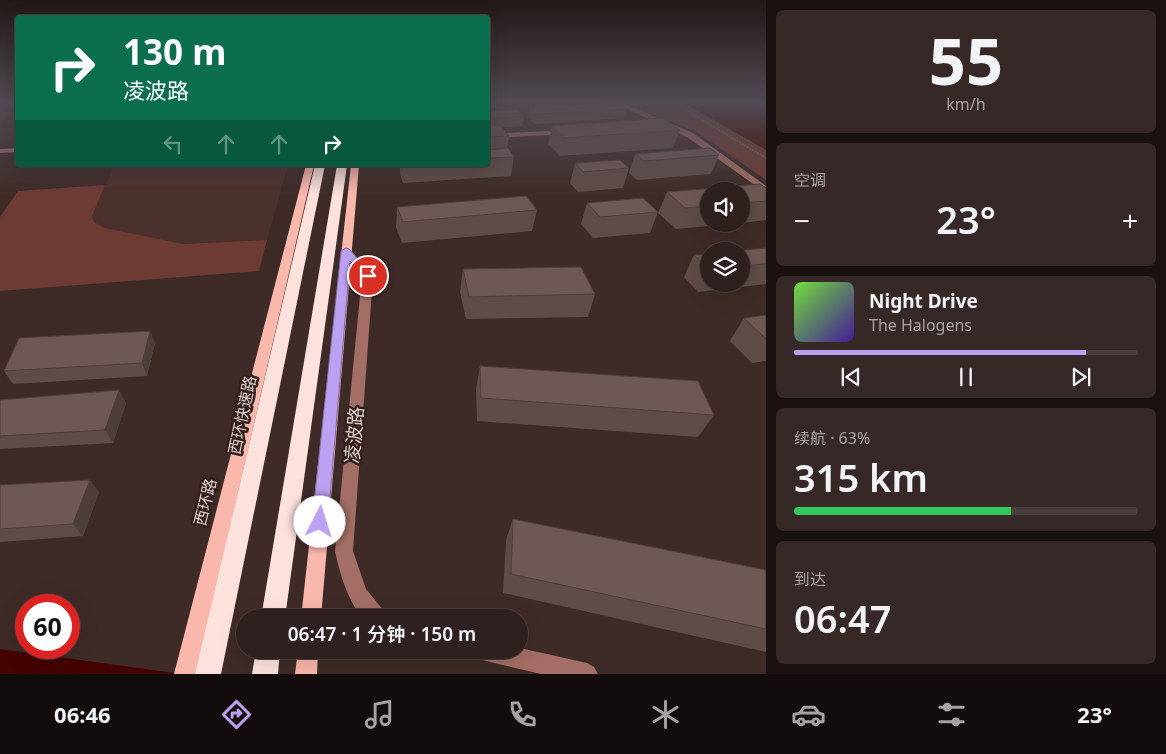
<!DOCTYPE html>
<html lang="zh">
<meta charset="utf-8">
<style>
:root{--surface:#2e201e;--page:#362827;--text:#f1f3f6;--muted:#a7a3a4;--line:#493e3c;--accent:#bca0f2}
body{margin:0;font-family:"Noto Sans","Noto Sans SC",sans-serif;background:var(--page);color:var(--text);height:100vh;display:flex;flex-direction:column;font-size:19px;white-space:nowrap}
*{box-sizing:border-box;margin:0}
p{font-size:16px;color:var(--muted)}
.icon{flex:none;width:28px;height:28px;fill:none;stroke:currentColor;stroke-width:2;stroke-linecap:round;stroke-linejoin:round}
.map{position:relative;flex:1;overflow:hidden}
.side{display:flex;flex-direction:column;gap:10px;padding:10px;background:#191210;width:400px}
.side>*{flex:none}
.banner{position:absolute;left:15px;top:15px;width:475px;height:152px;border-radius:5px;box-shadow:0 5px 20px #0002,0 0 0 1px var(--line);background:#0b6e4f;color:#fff;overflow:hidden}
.fabs{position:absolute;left:700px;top:182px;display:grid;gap:10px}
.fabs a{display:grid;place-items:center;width:50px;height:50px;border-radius:50%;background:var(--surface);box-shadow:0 5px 20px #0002,0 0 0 1px var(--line);font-size:25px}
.speed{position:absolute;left:15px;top:594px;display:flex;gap:10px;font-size:25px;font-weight:700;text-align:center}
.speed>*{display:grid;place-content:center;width:65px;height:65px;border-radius:50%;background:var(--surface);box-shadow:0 5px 20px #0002,0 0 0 1px var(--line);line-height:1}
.speed .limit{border:8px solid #d22;background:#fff;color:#111}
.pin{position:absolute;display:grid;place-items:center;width:42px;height:42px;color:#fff;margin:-21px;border:2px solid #fff;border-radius:50%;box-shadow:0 1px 5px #0007}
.me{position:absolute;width:55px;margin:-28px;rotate:5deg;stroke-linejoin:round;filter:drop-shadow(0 0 4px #0008)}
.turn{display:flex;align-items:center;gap:18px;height:105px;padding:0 25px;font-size:22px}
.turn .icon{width:65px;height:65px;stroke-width:2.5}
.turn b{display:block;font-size:35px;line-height:42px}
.lanes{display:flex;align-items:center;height:48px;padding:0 25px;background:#0003;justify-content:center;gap:25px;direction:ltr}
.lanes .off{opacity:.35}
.big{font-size:38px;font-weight:600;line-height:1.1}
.side .widget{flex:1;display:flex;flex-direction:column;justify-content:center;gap:8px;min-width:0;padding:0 18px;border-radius:8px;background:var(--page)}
.side .dial{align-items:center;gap:0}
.dial b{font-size:65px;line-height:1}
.song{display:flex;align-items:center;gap:15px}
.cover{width:60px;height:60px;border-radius:8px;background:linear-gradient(135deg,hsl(100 70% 55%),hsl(260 70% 35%))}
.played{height:5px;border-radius:2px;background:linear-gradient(90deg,var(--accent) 85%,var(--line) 85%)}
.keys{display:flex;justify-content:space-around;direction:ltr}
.heat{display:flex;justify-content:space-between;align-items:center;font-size:28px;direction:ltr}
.charge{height:8px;border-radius:4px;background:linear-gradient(90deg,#34c759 63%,var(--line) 0)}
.trip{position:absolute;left:236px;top:609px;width:292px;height:50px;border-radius:25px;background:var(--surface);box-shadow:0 5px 20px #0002,0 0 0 1px var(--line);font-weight:600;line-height:50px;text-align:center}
.menu{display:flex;height:80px;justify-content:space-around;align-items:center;background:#120d0c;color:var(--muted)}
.menu .icon{width:35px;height:35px}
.menu .selected{color:var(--accent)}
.menu b{font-size:22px;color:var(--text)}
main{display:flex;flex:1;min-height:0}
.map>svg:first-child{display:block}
.built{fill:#4b312d}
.green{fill:#6e3b34}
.water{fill:#440302}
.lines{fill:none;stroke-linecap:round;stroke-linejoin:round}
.path{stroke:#766563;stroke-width:2;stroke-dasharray:2 1;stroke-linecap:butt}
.minor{fill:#a36e65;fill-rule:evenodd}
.major{fill:#fab7ac;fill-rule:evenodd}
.highway{fill:#fde1dd;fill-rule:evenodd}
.wall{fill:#5f4c49}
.shaded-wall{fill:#4d3e3c}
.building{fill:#6e5855;stroke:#4d3e3c}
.route{fill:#bca0f2;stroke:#7a689d}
.labels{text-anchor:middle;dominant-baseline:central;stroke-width:5;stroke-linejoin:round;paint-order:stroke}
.street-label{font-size:16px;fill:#ddd0ce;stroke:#34211e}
.near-street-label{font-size:19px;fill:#ddd0ce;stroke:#34211e}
</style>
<main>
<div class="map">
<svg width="766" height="674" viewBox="0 0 766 674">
<rect width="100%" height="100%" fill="#3e2b28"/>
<polygon class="built" points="114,165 288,165 267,240 183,244 104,229 94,222 92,216"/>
<g class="green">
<polygon points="626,102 683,102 766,150 766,180 695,131 638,109"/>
<polygon points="105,185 92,216 94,222 104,228 183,244 267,240 259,271 0,291 0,217 18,191"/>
</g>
<g class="water">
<polygon points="683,102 766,102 766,150 693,108"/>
<polygon points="0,649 182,674 0,674"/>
</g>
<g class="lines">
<polyline class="path" points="672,102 766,158"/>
<g class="minor">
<polygon points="613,102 621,102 693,133 766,186 766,193 687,137"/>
<polygon points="566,130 569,130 569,134 488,138 488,134"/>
<polygon points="18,148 18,152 0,153 0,149"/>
<path d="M346 248 350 249 373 276 353 551 366 589 384 611 387 618H362C347 598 340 575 335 551L362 276 341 251Z"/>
<polygon points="520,648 587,663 594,667 598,674 541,674 482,660 475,657 472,650 520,650"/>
</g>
<g class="major">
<polygon points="306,165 314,165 196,674 174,674"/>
<polygon points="351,165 359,165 321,618 301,618"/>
<polygon points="298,650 318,650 317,674 295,674"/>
</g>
<g class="highway">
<polygon points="315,165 325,165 221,674 195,674"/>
<polygon points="337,165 347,165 285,618 261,618"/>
<polygon points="256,650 280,650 278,674 252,674"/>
</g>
</g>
<g class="wall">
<polygon points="0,102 17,102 15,104 0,105"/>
<polygon points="488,102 499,102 498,107 488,108"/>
<polygon points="525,102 590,102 529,106"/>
<polygon points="529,107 627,109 624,118 535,124 528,117"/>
<polygon points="488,111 524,116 522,126 501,127 509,136 507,148 514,157 511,176 403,183 400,174 400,165 488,165"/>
<polygon points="552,126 680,130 673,148 560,156 548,144"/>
<polygon points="635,154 719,155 711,174 637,180 629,173"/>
<polygon points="575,163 629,168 623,188 578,192 570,183"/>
<polygon points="766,188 766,220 741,223 741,191 709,191 709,224 731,224 676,229 658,213 667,192"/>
<polygon points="587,203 658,212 650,233 593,238 581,224"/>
<polygon points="397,207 537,210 532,231 402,243 396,227"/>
<polygon points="766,248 766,284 698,292 684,277 694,255 709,254 709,284 741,284 741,251"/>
<polygon points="463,269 595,294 588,317 466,319 460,292"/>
<polygon points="766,315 766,361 752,363 730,341 744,318"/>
<polygon points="155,343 147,376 13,384 4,371"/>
<polygon points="480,366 714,415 698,437 477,421 476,389"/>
<polygon points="0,400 126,403 113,443 0,449"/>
<polygon points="0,485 99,492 83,536 0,542"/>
<polygon points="513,519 766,570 766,652 503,593 506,540"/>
</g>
<g class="shaded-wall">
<polygon points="2,105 7,115 0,122 0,108"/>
<polygon points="150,331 155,343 147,376 142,363"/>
<polygon points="119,390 126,403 113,443 105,430"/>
<polygon points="90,480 99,492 83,536 73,524"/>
</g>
<g class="building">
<polygon points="617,102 627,109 537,114 529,107"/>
<polygon points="518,110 524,116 488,119 488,111"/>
<polygon points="663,118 680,130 565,138 552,126"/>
<polygon points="488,125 499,125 509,136 488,137"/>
<polygon points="508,148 514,157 488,158 488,150"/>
<polygon points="710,148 719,155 644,161 635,154"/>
<polygon points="620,160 629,168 583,172 575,163"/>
<polygon points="760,184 766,188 766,201 741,203 741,191 709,191 709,206 685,208 667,192"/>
<polygon points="526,196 537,210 403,222 397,207"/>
<polygon points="643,198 658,212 600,217 587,203"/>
<polygon points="766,248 766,264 741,266 741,251 734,251"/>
<polygon points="709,254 709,269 694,255"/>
<polygon points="581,267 595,294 469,297 463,269"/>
<polygon points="766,315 766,339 744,318"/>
<polygon points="150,331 142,363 4,371 19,338"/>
<polygon points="480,366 698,381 714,415 481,398"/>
<polygon points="119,390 105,430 0,436 0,400"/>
<polygon points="90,480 73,524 0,529 0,485"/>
<polygon points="513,519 766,570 766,629 511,574"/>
</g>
<linearGradient id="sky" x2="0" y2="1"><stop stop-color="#221816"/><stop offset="0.52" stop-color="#524a53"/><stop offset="1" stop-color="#524a53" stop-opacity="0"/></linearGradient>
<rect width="766" height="196" fill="url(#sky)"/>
<polygon class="route" points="346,248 349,249 373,276 368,279 364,278 350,261 328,522 326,527 320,529 315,527 312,522 341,251"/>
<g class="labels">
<g class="street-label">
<text transform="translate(242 415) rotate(-78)">西环快速路</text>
<text transform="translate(205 502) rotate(-76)">西环路</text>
</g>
<g class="near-street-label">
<text transform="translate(354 435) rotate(-85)">凌波路</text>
</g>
</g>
</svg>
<div class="fabs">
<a><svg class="icon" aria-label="sound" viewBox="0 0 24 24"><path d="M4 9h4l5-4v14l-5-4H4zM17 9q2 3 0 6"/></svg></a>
<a><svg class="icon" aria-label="layers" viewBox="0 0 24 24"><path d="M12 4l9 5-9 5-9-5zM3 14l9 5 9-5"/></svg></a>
</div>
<div class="speed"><div class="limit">60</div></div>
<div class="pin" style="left:368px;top:276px;background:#d93025"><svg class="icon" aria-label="arrive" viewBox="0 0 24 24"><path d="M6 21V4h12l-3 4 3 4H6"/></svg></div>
<svg class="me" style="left:320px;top:522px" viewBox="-20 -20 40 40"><circle r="19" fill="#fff"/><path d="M0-13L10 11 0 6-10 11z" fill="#bca0f2"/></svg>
<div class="trip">06:47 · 1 分钟 · 150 m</div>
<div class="banner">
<div class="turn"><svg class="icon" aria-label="right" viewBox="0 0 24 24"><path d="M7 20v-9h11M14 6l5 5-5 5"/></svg><div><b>130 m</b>凌波路</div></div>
<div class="lanes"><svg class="icon off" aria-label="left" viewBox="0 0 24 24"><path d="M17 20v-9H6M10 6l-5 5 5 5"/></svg><svg class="icon off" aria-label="ahead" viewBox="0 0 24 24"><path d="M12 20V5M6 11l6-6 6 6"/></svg><svg class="icon off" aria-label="ahead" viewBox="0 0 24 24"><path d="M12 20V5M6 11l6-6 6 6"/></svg><svg class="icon" aria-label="right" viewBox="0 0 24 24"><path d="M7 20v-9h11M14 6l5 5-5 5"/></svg></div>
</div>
</div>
<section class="side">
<div class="widget dial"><b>55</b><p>km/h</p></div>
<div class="widget"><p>空调</p>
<div class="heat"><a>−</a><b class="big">23°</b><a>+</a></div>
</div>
<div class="widget">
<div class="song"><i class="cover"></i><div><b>Night Drive</b><p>The Halogens</p></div></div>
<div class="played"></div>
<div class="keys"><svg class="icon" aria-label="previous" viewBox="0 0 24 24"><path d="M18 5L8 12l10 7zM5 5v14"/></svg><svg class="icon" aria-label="pause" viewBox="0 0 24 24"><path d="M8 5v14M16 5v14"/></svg><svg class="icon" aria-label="next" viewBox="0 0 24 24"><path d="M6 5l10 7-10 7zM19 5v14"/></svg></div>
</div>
<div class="widget"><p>续航 · 63%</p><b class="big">315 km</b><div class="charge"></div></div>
<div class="widget"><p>到达</p><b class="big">06:47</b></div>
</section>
</main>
<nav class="menu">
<b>06:46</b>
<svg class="icon selected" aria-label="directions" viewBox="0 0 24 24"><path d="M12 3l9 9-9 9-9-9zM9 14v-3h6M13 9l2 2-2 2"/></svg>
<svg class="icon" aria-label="music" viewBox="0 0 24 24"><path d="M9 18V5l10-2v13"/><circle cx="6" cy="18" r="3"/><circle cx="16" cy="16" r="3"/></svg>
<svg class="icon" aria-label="phone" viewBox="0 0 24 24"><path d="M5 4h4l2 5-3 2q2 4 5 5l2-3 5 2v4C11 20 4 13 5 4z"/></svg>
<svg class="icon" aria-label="climate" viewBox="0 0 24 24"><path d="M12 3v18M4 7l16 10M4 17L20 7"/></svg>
<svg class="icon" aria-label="car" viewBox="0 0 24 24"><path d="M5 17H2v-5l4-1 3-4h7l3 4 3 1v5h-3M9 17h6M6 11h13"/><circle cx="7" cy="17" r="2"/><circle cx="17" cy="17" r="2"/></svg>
<svg class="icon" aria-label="filters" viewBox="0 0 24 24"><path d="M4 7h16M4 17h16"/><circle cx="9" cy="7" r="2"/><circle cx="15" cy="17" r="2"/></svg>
<b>23°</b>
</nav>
